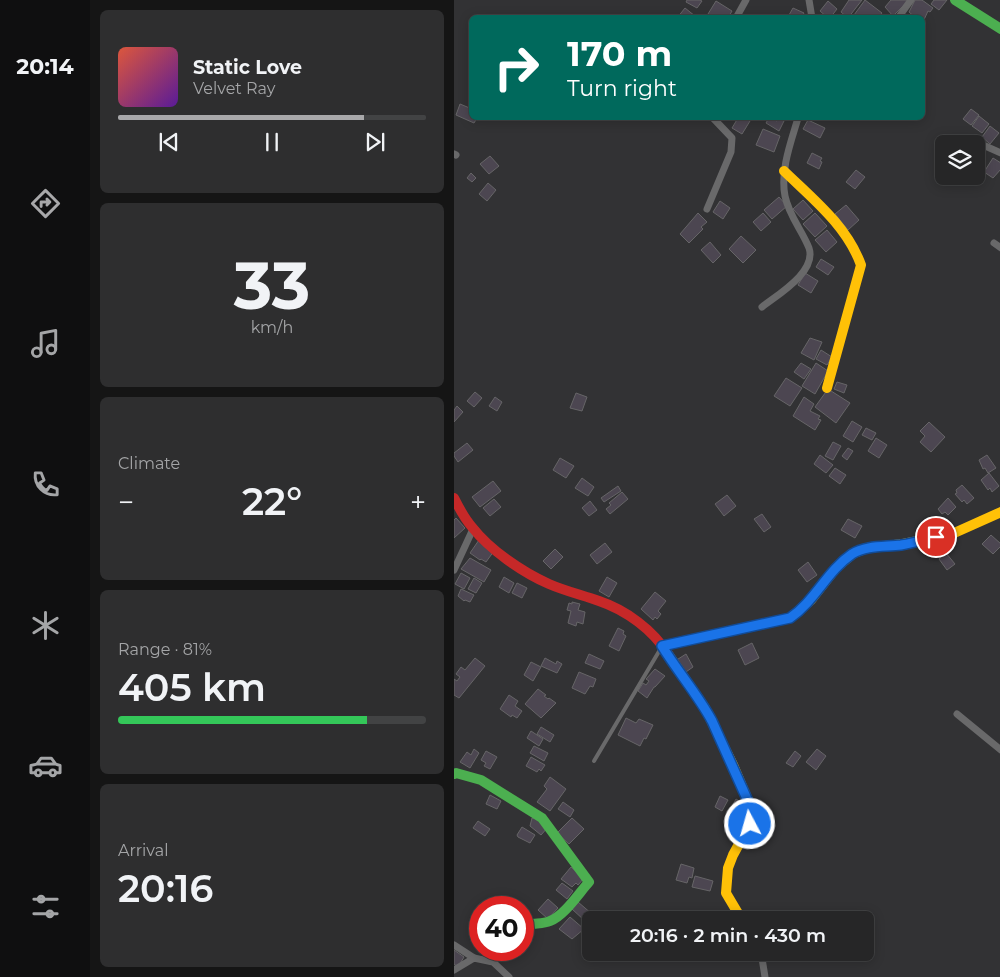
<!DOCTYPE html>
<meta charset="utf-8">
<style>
:root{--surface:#262627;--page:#2e2e2f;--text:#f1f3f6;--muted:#a4a5a7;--line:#424344;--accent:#a8a8aa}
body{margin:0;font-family:Montserrat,sans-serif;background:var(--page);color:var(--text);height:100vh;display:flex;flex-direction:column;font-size:19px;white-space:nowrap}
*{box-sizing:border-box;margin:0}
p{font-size:16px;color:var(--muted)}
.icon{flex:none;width:28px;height:28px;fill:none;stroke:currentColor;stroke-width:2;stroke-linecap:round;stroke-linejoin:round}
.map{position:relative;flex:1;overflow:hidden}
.side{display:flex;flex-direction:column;gap:10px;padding:10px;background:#151515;width:364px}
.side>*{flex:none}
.guide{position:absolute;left:15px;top:15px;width:456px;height:105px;border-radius:8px;box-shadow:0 2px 12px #0003,0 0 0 1px var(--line);background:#00695c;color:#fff;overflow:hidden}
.tools{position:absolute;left:481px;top:135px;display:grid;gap:10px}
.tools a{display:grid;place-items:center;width:50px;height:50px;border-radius:8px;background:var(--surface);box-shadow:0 2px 12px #0003,0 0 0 1px var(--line);font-size:25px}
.speed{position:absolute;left:15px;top:896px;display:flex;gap:10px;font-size:25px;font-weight:700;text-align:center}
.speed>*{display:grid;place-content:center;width:65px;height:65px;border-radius:50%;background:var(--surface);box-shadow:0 2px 12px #0003,0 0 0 1px var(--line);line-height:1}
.speed .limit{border:8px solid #d22;background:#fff;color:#111}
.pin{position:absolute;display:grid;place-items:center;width:42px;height:42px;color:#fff;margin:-21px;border:2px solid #fff;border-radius:50%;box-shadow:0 1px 5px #0007}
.me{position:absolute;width:55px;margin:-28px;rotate:354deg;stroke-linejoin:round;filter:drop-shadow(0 0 4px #0008)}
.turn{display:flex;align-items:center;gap:18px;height:105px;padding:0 15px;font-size:22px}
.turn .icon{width:65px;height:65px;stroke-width:2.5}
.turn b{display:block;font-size:35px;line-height:42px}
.big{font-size:38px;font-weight:600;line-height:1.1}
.side .card{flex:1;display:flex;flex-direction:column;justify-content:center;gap:8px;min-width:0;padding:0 18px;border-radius:8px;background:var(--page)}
.side .dial{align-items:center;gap:0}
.dial b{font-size:65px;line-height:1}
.song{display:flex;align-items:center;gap:15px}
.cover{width:60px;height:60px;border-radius:8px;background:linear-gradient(135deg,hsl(10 70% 55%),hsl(270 70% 35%))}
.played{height:5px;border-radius:2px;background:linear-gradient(90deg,var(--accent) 80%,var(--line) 80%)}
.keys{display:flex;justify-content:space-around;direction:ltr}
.heat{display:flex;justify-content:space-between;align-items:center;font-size:28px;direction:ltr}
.charge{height:8px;border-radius:4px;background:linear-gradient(90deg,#34c759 81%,var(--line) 0)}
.trip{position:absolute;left:128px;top:911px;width:292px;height:50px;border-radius:8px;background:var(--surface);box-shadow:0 2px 12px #0003,0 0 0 1px var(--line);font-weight:600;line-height:50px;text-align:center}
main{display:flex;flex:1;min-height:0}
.menu{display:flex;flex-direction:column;width:90px;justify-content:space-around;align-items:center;background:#0f0f10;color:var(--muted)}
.menu .icon{width:35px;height:35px}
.menu .current{color:var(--accent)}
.menu b{font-size:22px;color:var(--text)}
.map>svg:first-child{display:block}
.building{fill:#4c4651;stroke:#666567}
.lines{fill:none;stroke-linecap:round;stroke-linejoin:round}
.lane{stroke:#69696a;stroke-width:4}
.street{stroke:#69696a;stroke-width:7}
.fast{stroke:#4caf50;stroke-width:10}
.slow{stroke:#ffc107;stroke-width:10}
.jam{stroke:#c62828;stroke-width:10}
.route-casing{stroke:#114b97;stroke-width:12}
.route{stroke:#1a73e8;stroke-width:9}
</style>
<main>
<nav class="menu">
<b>20:14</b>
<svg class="icon current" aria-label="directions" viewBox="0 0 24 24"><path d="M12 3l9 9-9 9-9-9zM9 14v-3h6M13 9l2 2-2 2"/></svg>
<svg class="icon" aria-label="music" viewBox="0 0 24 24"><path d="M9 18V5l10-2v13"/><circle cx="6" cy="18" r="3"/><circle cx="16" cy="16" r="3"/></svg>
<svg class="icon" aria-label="phone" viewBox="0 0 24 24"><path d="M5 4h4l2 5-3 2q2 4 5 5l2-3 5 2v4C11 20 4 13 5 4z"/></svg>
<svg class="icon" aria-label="climate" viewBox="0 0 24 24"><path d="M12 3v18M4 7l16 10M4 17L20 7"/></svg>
<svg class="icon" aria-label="car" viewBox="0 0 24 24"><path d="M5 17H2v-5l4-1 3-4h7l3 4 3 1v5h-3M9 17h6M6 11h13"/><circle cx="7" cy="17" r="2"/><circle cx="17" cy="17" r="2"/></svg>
<svg class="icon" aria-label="filters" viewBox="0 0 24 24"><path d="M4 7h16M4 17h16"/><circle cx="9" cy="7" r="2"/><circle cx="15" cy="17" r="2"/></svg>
</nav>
<section class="side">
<div class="card">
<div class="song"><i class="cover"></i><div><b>Static Love</b><p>Velvet Ray</p></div></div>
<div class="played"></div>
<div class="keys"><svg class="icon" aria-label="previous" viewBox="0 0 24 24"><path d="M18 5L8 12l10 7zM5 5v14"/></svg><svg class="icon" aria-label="pause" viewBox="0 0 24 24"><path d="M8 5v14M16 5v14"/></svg><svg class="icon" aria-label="next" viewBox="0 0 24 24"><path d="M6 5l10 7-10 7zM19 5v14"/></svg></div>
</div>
<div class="card dial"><b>33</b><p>km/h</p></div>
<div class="card"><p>Climate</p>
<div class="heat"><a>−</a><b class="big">22°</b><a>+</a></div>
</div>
<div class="card"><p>Range · 81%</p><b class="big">405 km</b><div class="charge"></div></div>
<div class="card"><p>Arrival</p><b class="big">20:16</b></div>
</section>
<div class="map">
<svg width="547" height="977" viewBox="0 0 547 977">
<rect width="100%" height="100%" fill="#323234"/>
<g class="building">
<polygon points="233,0 246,0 248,1 243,8 232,2"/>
<polygon points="395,0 408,0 394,18 387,12"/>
<polygon points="411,0 428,13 424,18 403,18 400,15"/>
<polygon points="437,0 455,0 439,16 431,7"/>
<polygon points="461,0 468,0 479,8 476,12 474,11 469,22 469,18 462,18 455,12"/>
<polygon points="480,0 493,0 485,10 477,4"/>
<polygon points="262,1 278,11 274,18 259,18 254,14"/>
<polygon points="374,1 383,9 376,18 374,18 366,11"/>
<polygon points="231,8 241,16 240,18 223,18"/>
<polygon points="339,8 350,13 347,18 339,18 335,15"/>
<polygon points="6,104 18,109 18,118 23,118 20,123 2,115"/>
<polygon points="517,109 525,115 517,125 509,119"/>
<polygon points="525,116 535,124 528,133 518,126"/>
<polygon points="284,118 291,118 296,121 288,134 278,128"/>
<polygon points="315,118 323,121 324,118 330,121 325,131 312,123"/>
<polygon points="354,120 371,128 366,138 349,129"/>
<polygon points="536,126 545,133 536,144 528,137"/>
<polygon points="309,129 326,136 320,152 302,145"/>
<polygon points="358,153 368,158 366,161 368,162 365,169 353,163"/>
<polygon points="36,156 45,166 35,174 26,164"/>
<polygon points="522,156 527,160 525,163 527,165 522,171"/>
<polygon points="539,158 547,163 547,169 539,178 530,172"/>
<polygon points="402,170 411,177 401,189 392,182"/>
<polygon points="17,173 22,178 18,182 13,178"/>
<polygon points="34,183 42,190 33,201 25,194"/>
<polygon points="325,197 333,206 318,219 310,210"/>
<polygon points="349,200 359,211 349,220 339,209"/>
<polygon points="266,201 276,208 269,219 259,212"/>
<polygon points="392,205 405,220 394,230 381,214"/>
<polygon points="244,213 253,222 247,227 249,229 235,243 226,234"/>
<polygon points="309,213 317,222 307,231 299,222"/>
<polygon points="361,213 373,226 361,237 349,224"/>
<polygon points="373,230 383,242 372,252 361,240"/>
<polygon points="287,236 302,250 289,263 275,249"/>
<polygon points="256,242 267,255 259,263 247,250"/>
<polygon points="367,259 380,267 374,275 362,267"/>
<polygon points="351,273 364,281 357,293 344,285"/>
<polygon points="356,338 368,342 360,360 347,353"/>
<polygon points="367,350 378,357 373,365 362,359"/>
<polygon points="347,363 357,369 350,379 340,372"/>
<polygon points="362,363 374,371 361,394 348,386"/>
<polygon points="332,378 348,388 336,406 320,396"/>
<polygon points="383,382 393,385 390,393 380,389"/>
<polygon points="374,389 396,403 382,423 361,407"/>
<polygon points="21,392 28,398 20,407 13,401"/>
<polygon points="122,393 133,397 128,411 116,408"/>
<polygon points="41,397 48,402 43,411 35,406"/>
<polygon points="350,397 360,404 356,411 366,416 364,419 367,420 361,430 339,416"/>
<polygon points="3,406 9,412 0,422 0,410"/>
<polygon points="398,421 408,427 399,442 389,436"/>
<polygon points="475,422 491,437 477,452 466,442 471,436 466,431"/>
<polygon points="412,428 422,433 418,440 408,435"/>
<polygon points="422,438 433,445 425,458 414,451"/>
<polygon points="379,442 387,446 379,460 371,456"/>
<polygon points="13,443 19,450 4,462 0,456 0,453"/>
<polygon points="394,448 399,451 393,460 388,456"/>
<polygon points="366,455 379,465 372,473 360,464"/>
<polygon points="533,455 542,468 534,473 531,468 529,469 525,460"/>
<polygon points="106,458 120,466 112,478 99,470"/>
<polygon points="381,468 392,475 386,484 375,476"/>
<polygon points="535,473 545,486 538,492 536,488 534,490 527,480"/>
<polygon points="128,478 140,487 134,496 121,488"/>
<polygon points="39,481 47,491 26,507 18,497"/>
<polygon points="508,485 520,498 513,504 510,500 508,502 501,494 503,493 502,490"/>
<polygon points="164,486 167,491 150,502 147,498"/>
<polygon points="168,492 174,499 156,514 152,509 157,505 155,503"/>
<polygon points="273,495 282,506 270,516 261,504"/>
<polygon points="494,498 502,507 494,515 491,512 488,514 484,509"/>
<polygon points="40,499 47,507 36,516 29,508"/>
<polygon points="136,501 143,510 135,516 128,508"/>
<polygon points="308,514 317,527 310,532 300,519"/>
<polygon points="2,518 11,528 0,538 0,520"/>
<polygon points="394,519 408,526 401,538 387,530"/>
<polygon points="537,535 547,544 547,546 539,554 528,544"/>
<polygon points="25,540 40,551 32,562 27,559 26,560 16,553"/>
<polygon points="151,543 158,552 143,564 136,555"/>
<polygon points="101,549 109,557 97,569 89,561"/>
<polygon points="492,553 501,564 493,570 485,559"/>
<polygon points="16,558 37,570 30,582 7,569"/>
<polygon points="354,562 363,575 353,582 344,570"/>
<polygon points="7,573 16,578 10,589 1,584"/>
<polygon points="50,577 60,583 55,593 45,587"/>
<polygon points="153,577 163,583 155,597 145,591"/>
<polygon points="20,578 28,583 22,593 14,589"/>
<polygon points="63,583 73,588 68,598 58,593"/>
<polygon points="7,589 20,595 16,602 11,600 10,601 4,596"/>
<polygon points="201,592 212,601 204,611 207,614 203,619 201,617 199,620 187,609"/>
<polygon points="118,602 126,604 124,610 131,612 129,624 123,622 122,626 114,623 117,611 113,610 115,603 118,604"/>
<polygon points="164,628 170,631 169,634 172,636 165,651 155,646"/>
<polygon points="298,643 305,658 291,665 284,650"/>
<polygon points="135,654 150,661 146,669 131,663"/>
<polygon points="232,654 239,667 229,674 221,661"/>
<polygon points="21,658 31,666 5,698 0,695 0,679 3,681 6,677 2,674 7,667 11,670"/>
<polygon points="91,658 102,664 103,661 108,664 103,673 87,666"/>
<polygon points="77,662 87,667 79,681 70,675"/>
<polygon points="201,669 211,676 201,687 200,687 193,698 184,691 189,683 192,685 195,681 192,679"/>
<polygon points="125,672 142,679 139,687 136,686 131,694 118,688"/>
<polygon points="84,689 92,695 90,696 94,699 95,698 102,703 87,718 71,704"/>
<polygon points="55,695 64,701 61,706 68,711 63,718 58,715 57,717 46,709"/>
<polygon points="172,718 182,723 185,719 199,725 192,739 190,738 186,746 164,735"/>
<polygon points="87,727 100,735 96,742 83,734"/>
<polygon points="77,731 89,739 85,746 73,738"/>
<polygon points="80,746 94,753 90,761 76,753"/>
<polygon points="20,749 25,753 16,768 6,762 13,752 17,755"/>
<polygon points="363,749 372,756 362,770 352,762"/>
<polygon points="32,751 43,757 36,769 30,766 32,763 27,760"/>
<polygon points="341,751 347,756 339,767 332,763"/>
<polygon points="77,757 91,765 87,771 85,769 83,772 72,766"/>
<polygon points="96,777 112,789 96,811 83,802 93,789 90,786"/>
<polygon points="36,795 47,801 43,809 32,804"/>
<polygon points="266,796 274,800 268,811 261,807"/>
<polygon points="282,799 294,806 283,826 271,820"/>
<polygon points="109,802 120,810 116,817 104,809"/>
<polygon points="78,818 84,818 94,827 87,835 76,826"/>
<polygon points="118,818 130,829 115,844 103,833"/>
<polygon points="24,821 36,829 31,836 19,828"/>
<polygon points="68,827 81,835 76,843 64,837 63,835"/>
<polygon points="227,864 240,868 238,878 235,877 233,883 222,880"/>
<polygon points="117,867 130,878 124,885 122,883 118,887 107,879"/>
<polygon points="241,876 259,881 256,891 238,887"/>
<polygon points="108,883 119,891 113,899 102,890"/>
<polygon points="94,899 104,908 94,919 84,910"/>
<polygon points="124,902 138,914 131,921 118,909"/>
<polygon points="116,917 130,929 118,939 105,929"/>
<polygon points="0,950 10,957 4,967 0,964"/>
</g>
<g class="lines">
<polyline class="lane" points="140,761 207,648"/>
<g class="street">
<polyline points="355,0 358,18"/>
<polyline points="282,18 292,0"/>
<polyline points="444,18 457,0"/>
<polyline points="529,145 547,153"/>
<polyline points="0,154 2,155"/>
<polyline points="253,209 277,152 278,138 259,118"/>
<polyline points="540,243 547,248"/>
<path d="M308 307C323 295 363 272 355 248 348 230 335 216 331 196 326 170 337 142 344 118"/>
<polyline points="0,570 19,529"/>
<polyline points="503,714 547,750"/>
<polyline points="0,945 20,958"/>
<polyline points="307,952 311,977"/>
<polyline points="39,962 50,950"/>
<polyline points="0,970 20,958 39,962 55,977"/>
</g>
<g class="fast">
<polyline points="501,0 547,29"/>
<path d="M0 774 2 773 27 780 88 818 135 882C125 893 110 916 96 921 87 925 78 922 69 927"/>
</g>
<g class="slow">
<path d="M330 171C359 199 393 226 407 265L373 388"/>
<polyline points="208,646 336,618 357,600 382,568 400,553 413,548 449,544 498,534 547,512"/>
<polyline points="214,654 251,708 279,765 298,810 296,824 279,855 274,868 272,893 288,920"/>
</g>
<path class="jam" d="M0 498C5 508 10 518 18 527 36 550 68 572 95 584 111 591 128 595 145 601 172 610 199 630 214 654"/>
</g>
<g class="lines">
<g class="route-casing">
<path id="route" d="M296 824 298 810 258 721C244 695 224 672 208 646L336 618C361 601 373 571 398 554 412 545 431 547 447 545 459 543 470 540 482 537"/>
</g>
<use href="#route" class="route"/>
</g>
</svg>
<div class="tools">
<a><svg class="icon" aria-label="layers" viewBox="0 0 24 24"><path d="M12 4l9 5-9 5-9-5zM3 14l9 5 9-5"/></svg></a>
</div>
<div class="speed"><div class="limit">40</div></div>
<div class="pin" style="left:482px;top:537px;background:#d93025"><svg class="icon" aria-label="arrive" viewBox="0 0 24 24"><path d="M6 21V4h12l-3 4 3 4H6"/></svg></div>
<svg class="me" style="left:296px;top:824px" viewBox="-20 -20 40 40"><circle r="17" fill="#1a73e8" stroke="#fff" stroke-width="3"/><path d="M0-11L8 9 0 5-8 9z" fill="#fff"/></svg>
<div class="trip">20:16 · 2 min · 430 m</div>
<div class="guide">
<div class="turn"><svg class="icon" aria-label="right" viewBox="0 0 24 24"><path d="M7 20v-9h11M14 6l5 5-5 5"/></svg><div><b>170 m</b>Turn right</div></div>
</div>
</div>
</main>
